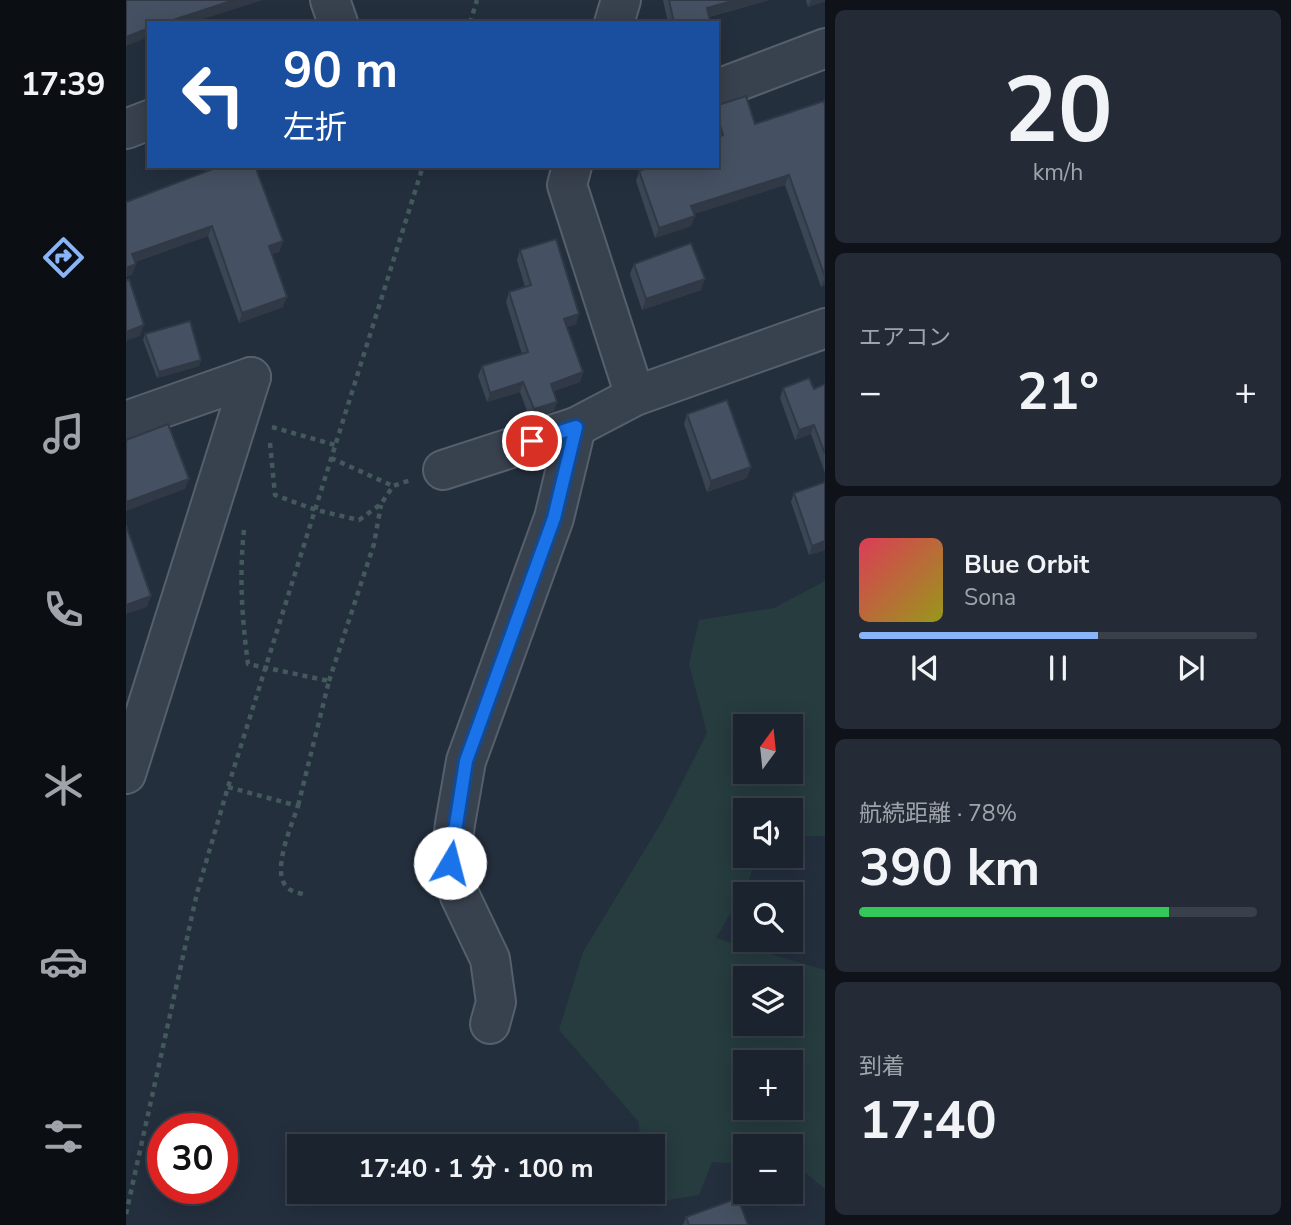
<!DOCTYPE html>
<html lang="ja">
<meta charset="utf-8">
<style>
:root{--surface:#1b232e;--page:#242b36;--text:#f1f3f6;--muted:#a0a4aa;--line:#39404a;--accent:#8ab4f8}
body{margin:0;font-family:"Nunito Sans","Noto Sans JP",sans-serif;background:var(--page);color:var(--text);height:100vh;display:flex;flex-direction:column;font-size:26px;white-space:nowrap}
*{box-sizing:border-box;margin:0}
p{font-size:23px;color:var(--muted)}
.icon{flex:none;width:38px;height:38px;fill:none;stroke:currentColor;stroke-width:2;stroke-linecap:round;stroke-linejoin:round}
.map{position:relative;flex:1;overflow:hidden}
.details{display:flex;flex-direction:column;gap:10px;padding:10px;background:#0f1319;width:466px}
.details>*{flex:none}
.guide{position:absolute;left:21px;top:21px;width:572px;height:147px;border-radius:0px;box-shadow:0 4px 18px #0003,0 0 0 2px var(--line);background:#1a4fa0;color:#fff;overflow:hidden}
.needle{width:46px;rotate:15deg}
.controls{position:absolute;left:607px;top:714px;display:grid;gap:14px}
.controls a{display:grid;place-items:center;width:70px;height:70px;border-radius:0px;background:var(--surface);box-shadow:0 4px 18px #0003,0 0 0 2px var(--line);font-size:35px}
.speed{position:absolute;left:21px;top:1113px;display:flex;gap:14px;font-size:35px;font-weight:700;text-align:center}
.speed>*{display:grid;place-content:center;width:91px;height:91px;border-radius:50%;background:var(--surface);box-shadow:0 4px 18px #0003,0 0 0 2px var(--line);line-height:1}
.speed .limit{border:10px solid #d22;background:#fff;color:#111}
.pin{position:absolute;display:grid;place-items:center;width:60px;height:60px;color:#fff;margin:-30px;border:4px solid #fff;border-radius:50%;box-shadow:0 2px 7px #0007}
.me{position:absolute;width:77px;margin:-38px;rotate:8deg;stroke-linejoin:round;filter:drop-shadow(0 0 5px #0008)}
.turn{display:flex;align-items:center;gap:24px;height:147px;padding:0 21px;font-size:32px}
.turn .icon{width:91px;height:91px;stroke-width:2.5}
.turn b{display:block;font-size:49px;line-height:60px}
.big{font-size:52px;font-weight:700;line-height:1.1}
.details .tile{flex:1;display:flex;flex-direction:column;justify-content:center;gap:10px;min-width:0;padding:0 24px;border-radius:10px;background:var(--page)}
.details .dial{align-items:center;gap:0}
.dial b{font-size:91px;line-height:1}
.song{display:flex;align-items:center;gap:21px}
.cover{width:84px;height:84px;border-radius:10px;background:linear-gradient(135deg,hsl(350 70% 55%),hsl(60 70% 35%))}
.played{height:7px;border-radius:4px;background:linear-gradient(90deg,var(--accent) 60%,var(--line) 60%)}
.keys{display:flex;justify-content:space-around;direction:ltr}
.heat{display:flex;justify-content:space-between;align-items:center;font-size:38px;direction:ltr}
.charge{height:10px;border-radius:5px;background:linear-gradient(90deg,#34c759 78%,var(--line) 0)}
.trip{position:absolute;left:161px;top:1134px;width:378px;height:70px;border-radius:0px;background:var(--surface);box-shadow:0 4px 18px #0003,0 0 0 2px var(--line);font-weight:700;line-height:70px;text-align:center}
main{display:flex;flex:1;min-height:0}
.tabs{display:flex;flex-direction:column;width:126px;justify-content:space-around;align-items:center;background:#0b0e12;color:var(--muted)}
.tabs .icon{width:49px;height:49px}
.tabs .selected{color:var(--accent)}
.tabs b{font-size:32px;color:var(--text)}
.map>svg:first-child{display:block}
.green{fill:#263c3f;fill-rule:evenodd}
.lines{fill:none;stroke-linecap:round;stroke-linejoin:round}
.minor-casing{stroke:#565f6c;stroke-width:42}
.path{stroke:#44595c;stroke-width:4.5;stroke-dasharray:5 5;stroke-linecap:butt}
.minor{stroke:#38414e;stroke-width:38}
.wall{fill:#3b4654}
.shaded-wall{fill:#303945}
.building{fill:#455162;stroke:#303945;stroke-width:2}
.route-casing{stroke:#114b97;stroke-width:18}
.route{stroke:#1a73e8;stroke-width:12}
</style>
<main>
<nav class="tabs">
<b>17:39</b>
<svg class="icon selected" aria-label="directions" viewBox="0 0 24 24"><path d="M12 3l9 9-9 9-9-9zM9 14v-3h6M13 9l2 2-2 2"/></svg>
<svg class="icon" aria-label="music" viewBox="0 0 24 24"><path d="M9 18V5l10-2v13"/><circle cx="6" cy="18" r="3"/><circle cx="16" cy="16" r="3"/></svg>
<svg class="icon" aria-label="phone" viewBox="0 0 24 24"><path d="M5 4h4l2 5-3 2q2 4 5 5l2-3 5 2v4C11 20 4 13 5 4z"/></svg>
<svg class="icon" aria-label="climate" viewBox="0 0 24 24"><path d="M12 3v18M4 7l16 10M4 17L20 7"/></svg>
<svg class="icon" aria-label="car" viewBox="0 0 24 24"><path d="M5 17H2v-5l4-1 3-4h7l3 4 3 1v5h-3M9 17h6M6 11h13"/><circle cx="7" cy="17" r="2"/><circle cx="17" cy="17" r="2"/></svg>
<svg class="icon" aria-label="filters" viewBox="0 0 24 24"><path d="M4 7h16M4 17h16"/><circle cx="9" cy="7" r="2"/><circle cx="15" cy="17" r="2"/></svg>
</nav>
<div class="map">
<svg width="700" height="1225" viewBox="0 0 700 1225">
<rect width="100%" height="100%" fill="#242f3e"/>
<path class="green" d="M699 581V836H665V810H620V856H632L620 887 590 938 699 970V1189L675 1169 665 1168V1146H620L619 1164 586 1162 573 1195 524 1203 522 1192H527V1146H516L512 1121 433 1030 457 952 538 818 581 733 563 664 573 620 648 608ZM620 726H665V772H620ZM620 978H665V1024H620ZM620 1062H665V1108H620Z"/>
<g class="lines">
<g class="minor-casing">
<g id="minor">
<polyline points="204,0 212,23"/>
<polyline points="488,23 495,0"/>
<polyline points="592,89 700,48"/>
<polyline points="0,129 23,120"/>
<polyline points="446,166 441,185 509,396"/>
<polyline points="0,421 125,377"/>
<polyline points="317,470 450,427 509,396 700,328"/>
<polyline points="0,774 125,377"/>
<polyline points="364,1024 370,1002 364,959 334,896 324,863 329,824 340,761 428,518 450,427"/>
</g>
</g>
<g class="path">
<polyline points="344,23 351,0"/>
<polyline points="146,427 209,445"/>
<polyline points="144,443 149,495 190,510 233,520 255,504 267,486 285,480"/>
<polyline points="205,458 267,486"/>
<path d="M118 530C113 575 116 619 122 664L203 681 172 806"/>
<polyline points="203,681 248,544 255,505"/>
<path d="M102 787 172 806C166 825 143 875 163 889 167 892 174 893 179 895"/>
<polyline points="0,1214 71,893 102,787 297,166"/>
</g>
<use href="#minor" class="minor"/>
</g>
<g class="wall">
<polygon points="537,0 643,0 583,17 584,20 583,23 542,23"/>
<polygon points="680,0 699,0 682,7"/>
<polygon points="698,101 699,285 695,287 659,185 568,214 565,226 529,238 510,181 513,171 592,166 592,105 629,124"/>
<polygon points="78,166 129,166 157,241 153,252 146,254 157,307 113,323 82,236 9,262 10,264 6,275 0,202 80,172"/>
<polygon points="394,250 453,314 450,324 441,327 457,372 454,382 428,391 428,411 404,419 394,392 361,402 352,376 356,366 396,354 380,302 383,292 399,287 391,260"/>
<polygon points="508,264 575,290 516,310 504,274"/>
<polygon points="19,334 75,360 73,366 31,378 17,340"/>
<polygon points="699,384 699,473 685,434 669,440 654,398 657,388 688,389"/>
<polygon points="561,414 621,478 581,492 558,424"/>
<polygon points="668,493 699,550 683,555 665,502"/>
<polygon points="560,1217 622,1225 557,1225"/>
</g>
<g class="shaded-wall">
<polygon points="108,0 137,0 65,23 38,23"/>
<polygon points="610,0 643,0 577,18 581,8"/>
<polygon points="685,0 699,0 699,2 682,7"/>
<polygon points="23,28 23,37 0,46 0,37"/>
<polygon points="663,175 659,185 562,216 565,206"/>
<polygon points="569,216 565,226 529,238 533,228"/>
<polygon points="86,226 82,236 2,264 6,254"/>
<polygon points="157,241 153,252 139,256 143,246"/>
<polygon points="10,264 6,275 0,277 0,268"/>
<polygon points="699,276 699,285 695,287 699,277"/>
<polygon points="579,279 575,290 516,310 520,299"/>
<polygon points="161,297 157,307 113,323 116,313"/>
<polygon points="453,314 450,324 434,329 438,319"/>
<polygon points="18,325 14,336 0,341 0,332"/>
<polygon points="75,360 73,366 31,378 33,372"/>
<polygon points="457,372 454,382 422,393 425,384"/>
<polygon points="397,382 394,392 361,402 364,393"/>
<polygon points="431,402 428,411 404,419 408,409"/>
<polygon points="688,425 685,434 669,440 673,430"/>
<polygon points="625,467 621,478 581,492 585,481"/>
<polygon points="63,479 59,489 0,511 0,502"/>
<polygon points="699,541 699,550 683,555 686,546"/>
<polygon points="25,596 21,607 0,614 0,605"/>
</g>
<g class="building">
<polygon points="0,0 108,0 38,23 23,23 23,28 0,37"/>
<polygon points="543,0 610,0 581,8 584,20 574,23 548,23"/>
<polygon points="620,96 629,124 698,101 699,106 699,277 663,175 565,206 569,216 533,228 513,171 527,166 592,166 592,137 597,135 592,119 592,105"/>
<polygon points="86,166 129,166 157,241 143,246 161,297 116,313 86,226 6,254 10,264 0,268 0,202 87,169"/>
<polygon points="430,239 453,314 438,319 457,372 425,384 431,402 408,409 397,382 364,393 356,366 402,352 383,292 405,285 394,250"/>
<polygon points="565,243 579,279 520,299 508,264"/>
<polygon points="3,279 18,325 0,332 0,280"/>
<polygon points="64,321 75,360 33,372 19,334"/>
<polygon points="683,378 688,389 699,384 699,454 688,425 673,430 657,388"/>
<polygon points="601,400 625,467 585,481 561,414"/>
<polygon points="42,424 63,479 0,502 0,440"/>
<polygon points="699,482 699,541 686,546 668,493"/>
<polygon points="0,525 25,596 0,605"/>
<polygon points="612,1198 622,1225 563,1225 560,1217"/>
</g>
<g class="lines">
<g class="route-casing">
<polyline id="route" points="324,863 340,761 428,518 450,427 406,441"/>
</g>
<use href="#route" class="route"/>
</g>
</svg>
<div class="controls">
<a><svg class="needle" viewBox="-14 -14 28 28"><path d="M0-13l5 13h-10z" fill="#e53935"/><path d="M0 13l5-13h-10z" fill="#a0a4aa"/></svg></a>
<a><svg class="icon" aria-label="sound" viewBox="0 0 24 24"><path d="M4 9h4l5-4v14l-5-4H4zM17 9q2 3 0 6"/></svg></a>
<a><svg class="icon" aria-label="search" viewBox="0 0 24 24"><circle cx="10" cy="10" r="6"/><path d="M15 15l6 6"/></svg></a>
<a><svg class="icon" aria-label="layers" viewBox="0 0 24 24"><path d="M12 4l9 5-9 5-9-5zM3 14l9 5 9-5"/></svg></a>
<a>+</a>
<a>−</a>
</div>
<div class="speed"><div class="limit">30</div></div>
<div class="pin" style="left:406px;top:441px;background:#d93025"><svg class="icon" aria-label="arrive" viewBox="0 0 24 24"><path d="M6 21V4h12l-3 4 3 4H6"/></svg></div>
<svg class="me" style="left:324px;top:863px" viewBox="-20 -20 40 40"><circle r="19" fill="#fff"/><path d="M0-13L10 11 0 6-10 11z" fill="#1a73e8"/></svg>
<div class="trip">17:40 · 1 分 · 100 m</div>
<div class="guide">
<div class="turn"><svg class="icon" aria-label="left" viewBox="0 0 24 24"><path d="M17 20v-9H6M10 6l-5 5 5 5"/></svg><div><b>90 m</b>左折</div></div>
</div>
</div>
<section class="details">
<div class="tile dial"><b>20</b><p>km/h</p></div>
<div class="tile"><p>エアコン</p>
<div class="heat"><a>−</a><b class="big">21°</b><a>+</a></div>
</div>
<div class="tile">
<div class="song"><i class="cover"></i><div><b>Blue Orbit</b><p>Sona</p></div></div>
<div class="played"></div>
<div class="keys"><svg class="icon" aria-label="previous" viewBox="0 0 24 24"><path d="M18 5L8 12l10 7zM5 5v14"/></svg><svg class="icon" aria-label="pause" viewBox="0 0 24 24"><path d="M8 5v14M16 5v14"/></svg><svg class="icon" aria-label="next" viewBox="0 0 24 24"><path d="M6 5l10 7-10 7zM19 5v14"/></svg></div>
</div>
<div class="tile"><p>航続距離 · 78%</p><b class="big">390 km</b><div class="charge"></div></div>
<div class="tile"><p>到着</p><b class="big">17:40</b></div>
</section>
</main>
